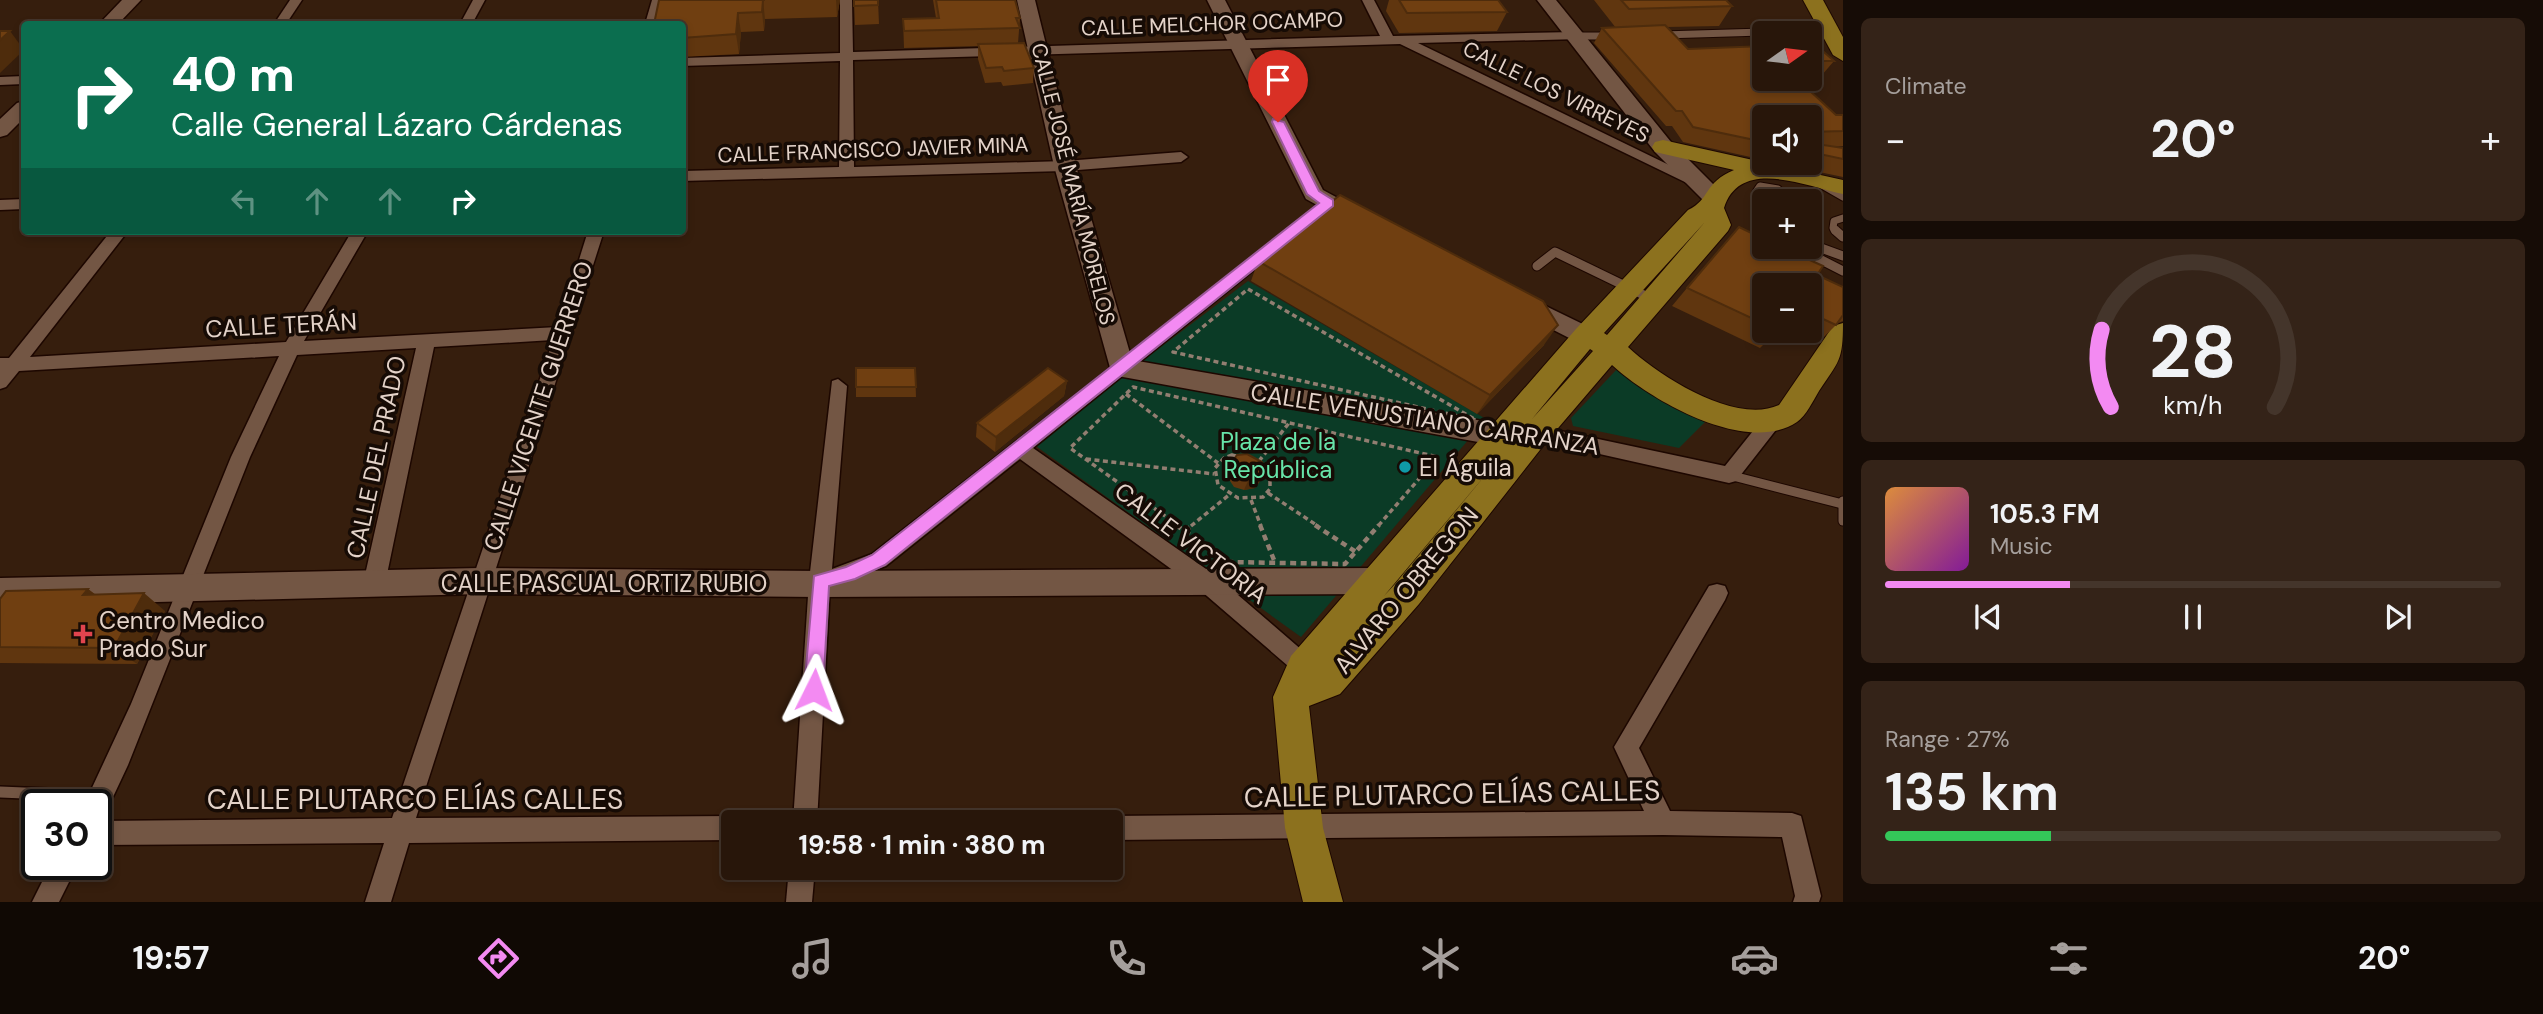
<!DOCTYPE html>
<meta charset="utf-8">
<style>
:root{--surface:#28160a;--page:#342318;--text:#f1f3f6;--muted:#a59f9c;--line:#44352b;--accent:#f38af2}
body{margin:0;font-family:"DM Sans",sans-serif;background:var(--page);color:var(--text);height:100vh;display:flex;flex-direction:column;font-size:26px;white-space:nowrap}
*{box-sizing:border-box;margin:0}
p{font-size:23px;color:var(--muted)}
.icon{flex:none;width:38px;height:38px;fill:none;stroke:currentColor;stroke-width:2;stroke-linecap:round;stroke-linejoin:round}
.map{position:relative;flex:1;overflow:hidden}
.panel{display:flex;flex-direction:column;gap:18px;padding:18px;background:#160c06;width:700px}
.panel>*{flex:none}
.guide{position:absolute;left:21px;top:21px;width:665px;height:214px;border-radius:7px;box-shadow:0 4px 10px #0003,0 0 0 2px var(--line);background:#0b6e4f;color:#fff;overflow:hidden}
.needle{width:46px;rotate:76deg}
.fabs{position:absolute;left:1752px;top:21px;display:grid;gap:14px}
.fabs a{display:grid;place-items:center;width:70px;height:70px;border-radius:7px;background:var(--surface);box-shadow:0 4px 10px #0003,0 0 0 2px var(--line);font-size:35px}
.speed{position:absolute;left:21px;top:789px;display:flex;gap:14px;font-size:35px;font-weight:700;text-align:center}
.speed>*{display:grid;place-content:center;width:91px;height:91px;border-radius:50%;background:var(--surface);box-shadow:0 4px 10px #0003,0 0 0 2px var(--line);line-height:1}
.speed .limit{border:4px solid #111;border-radius:10px;background:#fff;color:#111}
.pin{position:absolute;display:grid;place-items:center;width:60px;height:60px;color:#fff;margin:-72px -30px;border-radius:50% 50% 50% 0;rotate:-45deg;box-shadow:0 0 7px #0007}
.pin .icon{rotate:45deg}
.me{position:absolute;width:77px;margin:-38px;rotate:3deg;stroke-linejoin:round;filter:drop-shadow(0 0 5px #0008)}
.turn{display:flex;align-items:center;gap:24px;height:147px;padding:0 35px;font-size:32px}
.turn .icon{width:91px;height:91px;stroke-width:2.5}
.turn b{display:block;font-size:49px;line-height:60px}
.lanes{display:flex;align-items:center;height:66px;padding:0 35px;background:#0003;justify-content:center;gap:35px;direction:ltr}
.lanes .off{opacity:.35}
.big{font-size:52px;font-weight:700;line-height:1.1}
.panel .widget{flex:1;display:flex;flex-direction:column;justify-content:center;gap:10px;min-width:0;padding:0 24px;border-radius:10px;background:var(--page)}
.panel .dial{align-items:center;gap:0}
.dial svg{height:182px;overflow:visible;fill:none;stroke:var(--line);stroke-width:7;stroke-linecap:round;text-anchor:middle}
.dial text{fill:var(--text);stroke:none}
.song{display:flex;align-items:center;gap:21px}
.cover{width:84px;height:84px;border-radius:10px;background:linear-gradient(135deg,hsl(30 70% 55%),hsl(290 70% 35%))}
.played{height:7px;border-radius:4px;background:linear-gradient(90deg,var(--accent) 30%,var(--line) 30%)}
.keys{display:flex;justify-content:space-around;direction:ltr}
.heat{display:flex;justify-content:space-between;align-items:center;font-size:38px;direction:ltr}
.charge{height:10px;border-radius:5px;background:linear-gradient(90deg,#34c759 27%,var(--line) 0)}
.trip{position:absolute;left:721px;top:810px;width:402px;height:70px;border-radius:7px;background:var(--surface);box-shadow:0 4px 10px #0003,0 0 0 2px var(--line);font-weight:700;line-height:70px;text-align:center}
.menu{display:flex;height:112px;justify-content:space-around;align-items:center;background:#100904;color:var(--muted)}
.menu .icon{width:49px;height:49px}
.menu .selected{color:var(--accent)}
.menu b{font-size:32px;color:var(--text)}
main{display:flex;flex:1;min-height:0}
.map>svg:first-child{display:block}
.green{fill:#0b3b26}
.lines{fill:none;stroke-linecap:round;stroke-linejoin:round}
.lane-far2-casing{stroke:#1d0700;stroke-width:9}
.lane-far1-casing{stroke:#1d0700;stroke-width:11}
.lane-casing{stroke:#1d0700;stroke-width:14}
.street-casing{stroke:#1d0700;stroke-width:3}
.secondary-casing{stroke:#1d0700;stroke-width:3}
.primary-casing{stroke:#1d0700;stroke-width:2}
.path-far1{stroke:#927e71;stroke-width:3.5;stroke-dasharray:5 3.5;stroke-linecap:butt}
.path{stroke:#927e71;stroke-width:4.5;stroke-dasharray:6 4.5;stroke-linecap:butt}
.lane-far2{stroke:#735644;stroke-width:7}
.lane-far1{stroke:#735644;stroke-width:9}
.lane{stroke:#735644;stroke-width:11}
.street{fill:#735644;fill-rule:evenodd}
.secondary{fill:#735644;fill-rule:evenodd}
.primary{fill:#8c711e;fill-rule:evenodd}
.wall{fill:#60360f}
.shaded-wall{fill:#4e2c0c}
.building{fill:#703f11;stroke:#4e2c0c;stroke-width:2}
.route{fill:#f38af2;stroke:#9e5a9d;stroke-width:2}
.culture-dot{fill:#0f9aa8;stroke:#160b05;stroke-width:2.5}
.health-dot{fill:#e0444e;stroke:#160b05;stroke-width:2.5}
.labels{text-anchor:middle;dominant-baseline:central;stroke-width:7;stroke-linejoin:round;paint-order:stroke}
.far-street-label{font-size:21px;fill:#e4d3c9;stroke:#160b05}
.street-label{font-size:24px;fill:#e4d3c9;stroke:#160b05}
.park-label{font-size:24px;fill:#67e4a9;stroke:#160b05}
.poi-label{font-size:24px;fill:#e4d3c9;stroke:#160b05;text-anchor:start}
.near-street-label{font-size:28px;fill:#e4d3c9;stroke:#160b05}
</style>
<main>
<div class="map">
<svg width="1843" height="902" viewBox="0 0 1843 902">
<rect width="100%" height="100%" fill="#361e0d"/>
<g class="green">
<polygon points="1248,281 1486,419 1301,637 1033,444"/>
<polygon points="1618,368 1708,419 1679,448 1573,426 1571,418"/>
</g>
<g class="lines">
<g class="lane-far2-casing">
<g id="lane-far2">
<polyline points="1662,35 1829,30"/>
<polyline points="1575,36 1608,36"/>
<polyline points="1822,185 1843,197"/>
<polyline points="1764,226 1756,192 1760,186 1778,189 1788,201"/>
<polyline points="1837,232 1833,228 1834,221 1843,218"/>
</g>
</g>
<g class="lane-far1-casing">
<g id="lane-far1">
<polyline points="1835,230 1843,237"/>
<polyline points="1810,244 1843,256"/>
<polyline points="1796,247 1843,271"/>
<polyline points="1537,266 1555,252 1652,299"/>
<polyline points="1729,475 1842,504"/>
<polyline points="1843,501 1843,521"/>
</g>
</g>
<g class="lane-casing">
<polyline id="lane" points="0,792 72,795"/>
</g>
<g class="street-casing">
<g id="street">
<polygon points="290,0 302,0 286,24 274,24"/>
<polygon points="473,0 485,0 472,24 460,24"/>
<polygon points="652,0 664,0 657,24 645,24"/>
<polygon points="840,0 852,0 853,52 1380,36 1362,0 1374,0 1393,36 1575,32 1580,33 1580,39 1418,43 1702,181 1699,184 1689,184 1400,44 853,60 854,167 1065,161 1181,152 1188,157 1181,162 1065,171 682,181 682,171 839,167 840,61 682,66 682,58 840,53"/>
<polygon points="24,76 24,84 0,85 0,77"/>
<polygon points="1328,198 1336,203 1333,206 1033,448 1216,576 1318,664 1321,671 1318,678 1310,681 1302,678 1200,590 1020,459 886,566 830,587 817,822 793,822 809,581 832,381 838,379 847,386 832,569 872,554"/>
<polygon points="24,199 24,209 0,210 0,200"/>
<polygon points="111,231 128,231 30,357 286,342 352,231 368,231 304,341 558,327 588,231 604,231 416,818 733,816 743,822 733,822 733,840 409,843 391,902 365,902 384,843 96,845 96,821 392,818 553,340 434,347 385,584 382,591 374,593 366,591 363,584 416,348 297,355 250,457 128,765 105,814 96,817 96,805 84,805 131,704 231,457 279,356 19,371 6,387 0,389 0,358 9,358"/>
<polygon points="1772,414 1781,421 1779,426 1736,481 1729,483 1537,440 1530,438 1528,433 1530,428 1537,426 1725,466 1765,416"/>
<polygon points="1717,584 1725,586 1728,593 1725,600 1639,748 1670,811 1792,813 1801,816 1821,896 1819,902 1793,902 1795,896 1782,837 1663,835 1111,840 1111,822 1101,822 1111,816 1644,811 1614,747 1709,586"/>
<polygon points="51,864 78,864 59,902 32,902"/>
<polygon points="789,868 815,868 812,902 786,902"/>
</g>
</g>
<g class="secondary-casing">
<g id="secondary">
<polygon points="122,0 141,0 118,24 99,24"/>
<polygon points="1017,0 1035,0 1076,166 1132,360 1500,424 1523,423 1533,426 1537,434 1533,442 1500,446 1112,375 1054,166"/>
<polygon points="1207,0 1225,0 1323,190 1371,216 1374,221 1371,226 1355,226 1306,199"/>
<polygon points="1537,0 1556,0 1671,142 1722,193 1725,198 1722,203 1706,203 1655,152"/>
<polygon points="24,101 24,118 7,135 0,137 0,119 17,103"/>
<polygon points="1523,295 1595,330 1599,336 1595,342 1586,345 1577,342 1514,310 1511,304 1514,298"/>
<polygon points="480,568 820,571 1375,568 1386,572 1390,581 1386,590 1375,594 820,597 480,594 0,606 0,578"/>
</g>
</g>
<g class="primary-casing">
<g id="primary">
<polygon points="1803,0 1823,0 1843,37 1843,61 1833,55"/>
<path d="M1663 140 1843 180V194C1805 186 1740 157 1724 208L1731 225 1728 231 1628 347C1659 376 1735 425 1779 405L1833 326 1843 323C1843 361 1839 361 1819 391 1813 401 1806 416 1797 422 1747 456 1650 400 1612 365L1547 441 1419 604 1340 694 1309 706 1323 828 1343 902H1303L1285 828 1273 697 1291 656 1576 329 1688 210C1711 199 1703 183 1734 170L1655 152 1652 147 1655 142ZM1705 222 1607 335 1604 333ZM1590 349 1593 351 1532 419ZM1492 467 1395 584 1384 596Z"/>
</g>
</g>
<g class="path-far1">
<polygon points="1248,289 1476,420 1173,352"/>
<polyline points="1126,394 1218,463"/>
<polygon points="1232,455 1258,462 1270,474 1270,489 1263,497 1238,498 1218,485 1215,468 1224,458"/>
<polyline points="1086,459 1214,474"/>
<polyline points="1259,461 1289,423"/>
<polyline points="1268,493 1318,526"/>
<polyline points="1251,500 1261,526"/>
<polyline points="1179,526 1070,448 1133,387 1438,457 1378,526"/>
<polyline points="1191,526 1229,495"/>
</g>
<g class="path">
<polyline points="1176,525 1228,562 1345,564 1379,525"/>
<polyline points="1260,525 1274,560"/>
<polyline points="1315,525 1356,552"/>
<polyline points="1185,531 1193,525"/>
</g>
<use href="#lane-far2" class="lane-far2"/>
<use href="#lane-far1" class="lane-far1"/>
<use href="#lane" class="lane"/>
<use href="#street" class="street"/>
<use href="#secondary" class="secondary"/>
<use href="#primary" class="primary"/>
</g>
<g class="wall">
<polygon points="659,0 840,0 837,17 765,19 764,31 741,32 739,54 682,57 682,24"/>
<polygon points="854,0 878,0 879,24 855,25"/>
<polygon points="933,0 1015,0 1020,18 1018,43 1034,68 1033,83 1003,86 1001,82 985,83 978,59 978,46 904,48 903,19 936,18"/>
<polygon points="1389,0 1498,0 1507,12 1497,31 1399,33 1386,11"/>
<polygon points="1594,0 1726,0 1732,6 1719,26 1667,27 1688,49 1764,79 1836,115 1843,115 1843,146 1831,147 1843,148 1843,177 1777,163 1810,163 1810,117 1764,117 1764,160 1683,142 1672,126 1666,126 1594,43 1602,28 1616,28"/>
<polygon points="1834,61 1822,75 1810,76 1810,62"/>
<polygon points="1258,261 1544,345 1477,414 1251,281"/>
<polygon points="1817,275 1843,287 1843,321 1838,323 1818,343 1791,331 1810,331 1810,285 1764,285 1764,331 1777,331 1760,348 1672,306 1687,288"/>
<polygon points="915,368 916,397 856,397 856,387"/>
<polygon points="1067,381 1064,396 995,452 976,437 977,423"/>
<polygon points="1230,465 1260,481 1255,488 1244,490 1234,487 1226,475"/>
<polygon points="88,589 96,595 165,611 137,664 0,663 0,599"/>
</g>
<g class="shaded-wall">
<polygon points="763,0 765,19 764,31 762,12"/>
<polygon points="836,0 840,0 837,17"/>
<polygon points="738,13 741,32 739,54 736,34"/>
<polygon points="10,31 24,50 0,73 0,40"/>
<polygon points="1558,325 1544,345 1477,414 1490,395"/>
<polygon points="1067,381 1064,396 995,452 996,437"/>
<polygon points="1265,471 1260,481 1255,488 1244,490 1248,481"/>
<polygon points="88,589 110,606 83,595"/>
<polygon points="144,593 165,611 137,664 114,648"/>
</g>
<g class="building">
<polygon points="659,0 765,0 763,0 762,12 738,13 736,34 682,38 682,24 654,24"/>
<polygon points="854,0 878,0 878,5 854,6"/>
<polygon points="936,0 1015,0 1020,18 1016,18 1020,28 904,31 903,19 939,18"/>
<polygon points="1399,0 1498,0 1507,12 1407,13"/>
<polygon points="1621,0 1726,0 1732,6 1629,9"/>
<polygon points="1665,25 1688,49 1764,46 1764,79 1797,79 1836,115 1843,115 1843,131 1810,132 1810,143 1843,148 1843,159 1810,152 1810,117 1764,117 1764,142 1693,127 1682,111 1676,111 1602,28"/>
<polygon points="0,31 10,31 0,40"/>
<polygon points="1024,43 1034,68 1004,71 1002,67 986,68 978,44"/>
<polygon points="1810,44 1815,44 1834,61 1810,61"/>
<polygon points="1340,195 1543,301 1558,325 1490,395 1258,261"/>
<polygon points="1739,227 1764,239 1764,247 1781,247 1823,266 1817,275 1843,287 1843,315 1836,325 1810,313 1810,285 1764,285 1764,324 1687,288"/>
<polygon points="856,368 915,368 916,387 856,387"/>
<polygon points="1048,368 1067,381 996,437 977,423"/>
<polygon points="1247,454 1262,462 1265,471 1259,479 1248,481 1238,477 1230,465 1237,455"/>
<polygon points="88,589 83,595 144,593 114,648 0,647 0,599 6,591"/>
</g>
<polygon class="route" points="1273,119 1284,122 1319,191 1333,200 1333,206 885,565 855,579 829,586 823,690 820,696 814,699 807,696 804,690 814,576 846,567 872,555 1319,203 1307,194 1272,122"/>
<circle class="culture-dot" cx="1405" cy="467" r="7"/>
<path class="health-dot" d="M79.5 623.5h7v7h7v7h-7v7h-7v-7h-7v-7h7z"/>
<g class="labels">
<g class="far-street-label">
<text transform="translate(1212 24) rotate(-2)">CALLE MELCHOR OCAMPO</text>
<text transform="translate(1556 92) rotate(26)">CALLE LOS VIRREYES</text>
<text transform="translate(873 150) rotate(-2)">CALLE FRANCISCO JAVIER MINA</text>
<text transform="translate(1073 184) rotate(76)">CALLE JOSÉ MARÍA MORELOS</text>
</g>
<g class="street-label">
<text transform="translate(281 325) rotate(-3)">CALLE TERÁN</text>
<text transform="translate(538 406) rotate(-72)">CALLE VICENTE GUERRERO</text>
<text transform="translate(1425 419) rotate(9)">CALLE VENUSTIANO CARRANZA</text>
<text transform="translate(376 457) rotate(-78)">CALLE DEL PRADO</text>
<text transform="translate(1191 543) rotate(37)">CALLE VICTORIA</text>
<text x="604" y="583">CALLE PASCUAL ORTIZ RUBIO</text>
<text transform="translate(1406 590) rotate(-50)">ALVARO OBREGON</text>
</g>
<g class="park-label">
<text x="1278" y="441">Plaza de la<tspan x="1278" dy="28">República</tspan></text>
</g>
<g class="poi-label">
<text x="1419" y="467">El Águila</text>
<text x="99" y="620">Centro Medico<tspan x="99" dy="28">Prado Sur</tspan></text>
</g>
<g class="near-street-label">
<text transform="translate(1452 794) rotate(-1)">CALLE PLUTARCO ELÍAS CALLES</text>
<text x="415" y="799">CALLE PLUTARCO ELÍAS CALLES</text>
</g>
</g>
</svg>
<div class="fabs">
<a><svg class="needle" viewBox="-14 -14 28 28"><path d="M0-13l5 13h-10z" fill="#e53935"/><path d="M0 13l5-13h-10z" fill="#a59f9c"/></svg></a>
<a><svg class="icon" aria-label="sound" viewBox="0 0 24 24"><path d="M4 9h4l5-4v14l-5-4H4zM17 9q2 3 0 6"/></svg></a>
<a>+</a>
<a>−</a>
</div>
<div class="speed"><div class="limit">30</div></div>
<div class="pin" style="left:1278px;top:122px;background:#d93025"><svg class="icon" aria-label="arrive" viewBox="0 0 24 24"><path d="M6 21V4h12l-3 4 3 4H6"/></svg></div>
<svg class="me" style="left:814px;top:690px" viewBox="-20 -20 40 40"><path d="M0-17L14 15 0 8-14 15z" fill="#f38af2" stroke="#fff" stroke-width="4"/></svg>
<div class="trip">19:58 · 1 min · 380 m</div>
<div class="guide">
<div class="turn"><svg class="icon" aria-label="right" viewBox="0 0 24 24"><path d="M7 20v-9h11M14 6l5 5-5 5"/></svg><div><b>40 m</b>Calle General Lázaro Cárdenas</div></div>
<div class="lanes"><svg class="icon off" aria-label="left" viewBox="0 0 24 24"><path d="M17 20v-9H6M10 6l-5 5 5 5"/></svg><svg class="icon off" aria-label="ahead" viewBox="0 0 24 24"><path d="M12 20V5M6 11l6-6 6 6"/></svg><svg class="icon off" aria-label="ahead" viewBox="0 0 24 24"><path d="M12 20V5M6 11l6-6 6 6"/></svg><svg class="icon" aria-label="right" viewBox="0 0 24 24"><path d="M7 20v-9h11M14 6l5 5-5 5"/></svg></div>
</div>
</div>
<section class="panel">
<div class="widget"><p>Climate</p>
<div class="heat"><a>−</a><b class="big">20°</b><a>+</a></div>
</div>
<div class="widget dial"><svg viewBox="0 0 100 80">
<path d="M14 69A42 42 0 1 1 86 69"/>
<path d="M14 69A42 42 0 0 1 10 35" stroke="#f38af2"/>
<text x="50" y="56" font-size="32" font-weight="700">28</text>
<text x="50" y="72" font-size="11">km/h</text>
</svg></div>
<div class="widget">
<div class="song"><i class="cover"></i><div><b>105.3 FM</b><p>Music</p></div></div>
<div class="played"></div>
<div class="keys"><svg class="icon" aria-label="previous" viewBox="0 0 24 24"><path d="M18 5L8 12l10 7zM5 5v14"/></svg><svg class="icon" aria-label="pause" viewBox="0 0 24 24"><path d="M8 5v14M16 5v14"/></svg><svg class="icon" aria-label="next" viewBox="0 0 24 24"><path d="M6 5l10 7-10 7zM19 5v14"/></svg></div>
</div>
<div class="widget"><p>Range · 27%</p><b class="big">135 km</b><div class="charge"></div></div>
</section>
</main>
<nav class="menu">
<b>19:57</b>
<svg class="icon selected" aria-label="directions" viewBox="0 0 24 24"><path d="M12 3l9 9-9 9-9-9zM9 14v-3h6M13 9l2 2-2 2"/></svg>
<svg class="icon" aria-label="music" viewBox="0 0 24 24"><path d="M9 18V5l10-2v13"/><circle cx="6" cy="18" r="3"/><circle cx="16" cy="16" r="3"/></svg>
<svg class="icon" aria-label="phone" viewBox="0 0 24 24"><path d="M5 4h4l2 5-3 2q2 4 5 5l2-3 5 2v4C11 20 4 13 5 4z"/></svg>
<svg class="icon" aria-label="climate" viewBox="0 0 24 24"><path d="M12 3v18M4 7l16 10M4 17L20 7"/></svg>
<svg class="icon" aria-label="car" viewBox="0 0 24 24"><path d="M5 17H2v-5l4-1 3-4h7l3 4 3 1v5h-3M9 17h6M6 11h13"/><circle cx="7" cy="17" r="2"/><circle cx="17" cy="17" r="2"/></svg>
<svg class="icon" aria-label="filters" viewBox="0 0 24 24"><path d="M4 7h16M4 17h16"/><circle cx="9" cy="7" r="2"/><circle cx="15" cy="17" r="2"/></svg>
<b>20°</b>
</nav>
